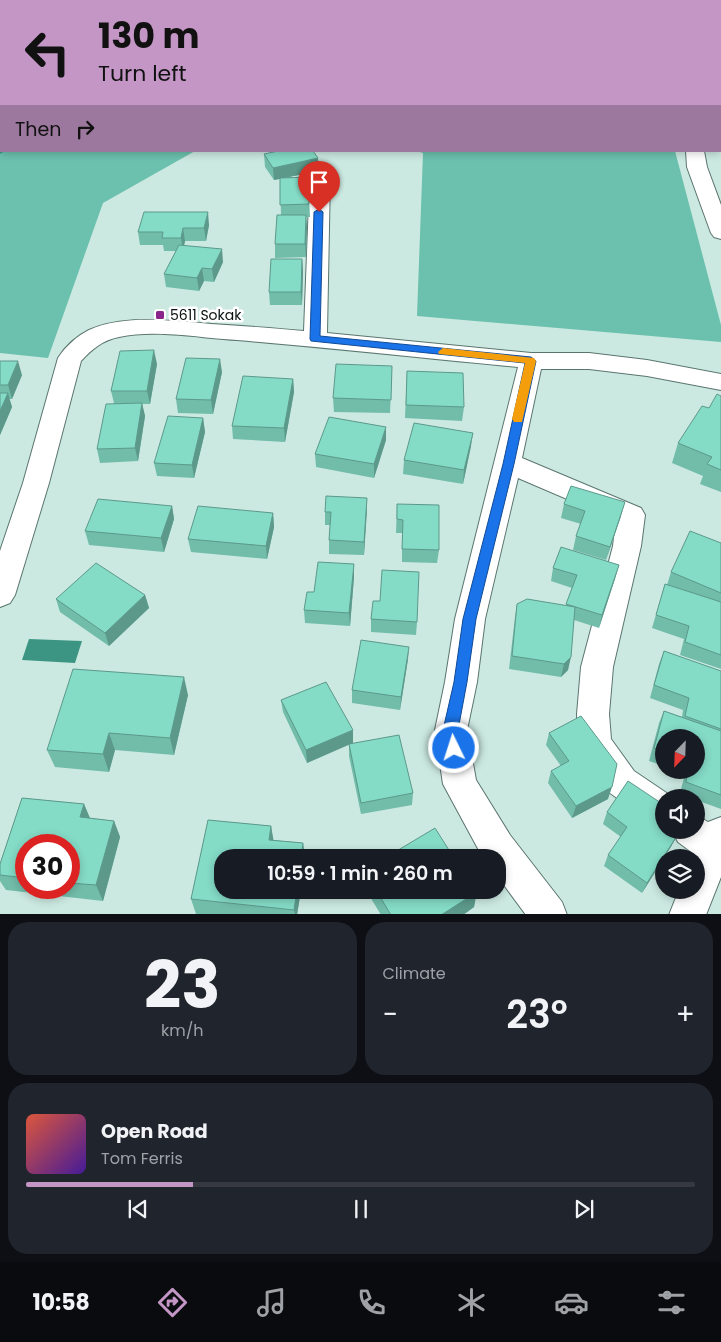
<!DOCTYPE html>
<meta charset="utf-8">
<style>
:root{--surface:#171b24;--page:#20242c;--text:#f1f3f6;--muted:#9ea1a6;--line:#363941;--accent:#c396c6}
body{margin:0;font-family:Poppins,sans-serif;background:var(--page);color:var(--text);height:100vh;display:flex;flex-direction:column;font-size:19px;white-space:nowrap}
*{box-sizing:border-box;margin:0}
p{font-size:16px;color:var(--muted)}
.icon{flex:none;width:28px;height:28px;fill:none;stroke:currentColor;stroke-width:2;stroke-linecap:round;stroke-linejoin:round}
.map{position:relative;height:914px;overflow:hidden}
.side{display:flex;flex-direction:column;gap:8px;padding:8px;background:#0d0f14;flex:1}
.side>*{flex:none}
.banner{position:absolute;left:0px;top:0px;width:721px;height:152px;box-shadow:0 2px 8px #0003;background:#c396c6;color:#111;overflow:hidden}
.needle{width:32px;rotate:203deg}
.fabs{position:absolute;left:655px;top:729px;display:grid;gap:10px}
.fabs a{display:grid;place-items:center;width:50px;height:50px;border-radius:50%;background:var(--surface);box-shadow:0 2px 8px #0003;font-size:25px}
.speed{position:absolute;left:15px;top:834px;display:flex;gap:10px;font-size:25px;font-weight:700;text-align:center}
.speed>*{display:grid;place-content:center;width:65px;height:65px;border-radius:50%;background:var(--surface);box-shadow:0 2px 8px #0003;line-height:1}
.speed .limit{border:8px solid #d22;background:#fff;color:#111}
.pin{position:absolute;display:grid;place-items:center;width:42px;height:42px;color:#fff;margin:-51px -21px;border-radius:50% 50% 50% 0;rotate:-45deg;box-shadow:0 0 5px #0007}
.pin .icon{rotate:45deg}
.me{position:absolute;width:55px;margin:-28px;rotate:356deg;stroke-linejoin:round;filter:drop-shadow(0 0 4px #0008)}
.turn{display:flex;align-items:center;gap:18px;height:105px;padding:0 15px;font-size:22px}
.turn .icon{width:65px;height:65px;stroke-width:2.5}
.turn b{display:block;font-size:35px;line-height:42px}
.then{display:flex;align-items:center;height:48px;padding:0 15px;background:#0003;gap:10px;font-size:19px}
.big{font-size:38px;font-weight:600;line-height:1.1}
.side .widget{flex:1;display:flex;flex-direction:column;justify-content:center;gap:8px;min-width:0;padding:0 18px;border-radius:20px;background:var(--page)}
.side .dial{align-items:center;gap:0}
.dial b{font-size:65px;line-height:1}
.song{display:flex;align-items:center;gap:15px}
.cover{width:60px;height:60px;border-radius:8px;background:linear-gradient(135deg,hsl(10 70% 55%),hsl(260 70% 35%))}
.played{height:5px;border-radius:2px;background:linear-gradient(90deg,var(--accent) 25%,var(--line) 25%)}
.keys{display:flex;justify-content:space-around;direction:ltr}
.heat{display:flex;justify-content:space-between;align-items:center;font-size:28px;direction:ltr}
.side .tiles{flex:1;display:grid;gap:8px;grid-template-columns:1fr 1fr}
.widget:last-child{grid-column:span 2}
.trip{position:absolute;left:214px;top:849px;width:292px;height:50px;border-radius:20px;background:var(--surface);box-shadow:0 2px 8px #0003;font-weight:600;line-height:50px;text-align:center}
.menu{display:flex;height:80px;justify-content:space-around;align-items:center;background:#090b0e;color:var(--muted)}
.menu .icon{width:35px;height:35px}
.menu .on{color:var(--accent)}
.menu b{font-size:22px;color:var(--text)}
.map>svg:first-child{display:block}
.green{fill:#6cc1ae}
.water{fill:#3c9583}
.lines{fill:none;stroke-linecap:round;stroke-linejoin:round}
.stream{fill:#3c9583;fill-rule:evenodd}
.minor-casing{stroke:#5a756e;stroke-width:2}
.minor{fill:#fff;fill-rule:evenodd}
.wall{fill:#72bcaa;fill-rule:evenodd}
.shaded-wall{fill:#5c998b}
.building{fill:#84dbc6;stroke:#5c998b}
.route{fill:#1a73e8;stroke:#114b97}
.slow{fill:#f59e0b}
.poi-dot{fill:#8a258c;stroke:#fff;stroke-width:2}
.labels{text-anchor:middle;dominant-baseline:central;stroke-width:5;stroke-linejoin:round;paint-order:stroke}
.poi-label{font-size:14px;fill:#07110f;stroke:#fff;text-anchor:start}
</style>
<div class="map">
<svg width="721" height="915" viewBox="0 0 721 915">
<rect width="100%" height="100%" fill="#cbe9e1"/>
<g class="green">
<polygon points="155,0 421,0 423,1 155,1"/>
<polygon points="0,63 1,151 195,151 103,203 48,358 0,353"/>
<polygon points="416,151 675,151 721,325 721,342 417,316 423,153"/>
</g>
<polygon class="water" points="29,639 82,641 75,663 22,660"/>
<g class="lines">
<g class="stream">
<polygon points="212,0 217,0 216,1 212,1"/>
<polygon points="0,150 1,150 1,151 5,151 0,154"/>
</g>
<g class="minor-casing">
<g id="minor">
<rect x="720" y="73" width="1" height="10"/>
<polygon points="686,151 704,151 707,167 721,205 721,239 714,237 711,233 687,167"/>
<path d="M320 170 327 172 330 176 327 333 531 353H589L647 360 721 374V390L647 376 589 369H541L522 458 641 508 645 515 641 546 613 667 609 714 611 739 634 771 674 798H664V828L652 823 610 793 583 755 578 744 577 714 581 667 613 546 616 520 518 478 485 619 477 682 467 730 476 780 510 835 562 902 567 915H526L498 877V858H483L443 784 435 730 445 682 455 619 518 367C424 358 331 348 237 340 199 338 156 329 119 337 103 340 92 349 81 361L49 483 15 595 10 603 0 607V551L23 483 58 358C65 347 77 336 89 330 124 314 174 321 211 324 242 326 273 328 304 331L310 176 313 172Z"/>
<polygon points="696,815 708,822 721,817 721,877 706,915 669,915 679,890 696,890 696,858 693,858 694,854 678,842 672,830 696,830"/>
</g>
</g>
<use href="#minor" class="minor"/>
</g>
<g class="wall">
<polygon points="54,0 144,0 145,1 56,1"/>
<polygon points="721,96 721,111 720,111 720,98"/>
<polygon points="721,111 721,130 720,130 720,114"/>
<polygon points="264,154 319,171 288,177 308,177 310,217 306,217 307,228 306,257 275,258 275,244 281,215 280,179 274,180 265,167"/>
<polygon points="209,225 206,241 185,241 184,245 223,262 214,282 204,281 199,291 166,287 164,274 176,251 164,251 163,245 140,245 138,232"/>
<polygon points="302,259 303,272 302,305 270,305 269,292"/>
<polygon points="0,361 22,375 12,399 9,399 12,407 0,435"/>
<polygon points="157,364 150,404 142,404 145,416 138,461 100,463 97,449 114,403 111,391"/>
<polygon points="392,366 390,413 334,412 333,398"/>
<polygon points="407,371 464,407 462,421 405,418"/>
<polygon points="222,372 213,414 178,413 176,399"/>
<polygon points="293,379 294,392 285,442 233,439 232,426"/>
<polygon points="721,396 721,492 700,484 703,476 672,463 678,443 709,408"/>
<polygon points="203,418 205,432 194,478 157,476 154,463"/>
<polygon points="386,440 374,478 316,467 315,454"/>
<polygon points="471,446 463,484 403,474 404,460"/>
<polygon points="367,498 364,555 329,554 329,540 330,525 325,525 325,512"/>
<polygon points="397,504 439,550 437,563 402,562 402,533 396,533"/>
<polygon points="564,504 621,516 606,560 573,550 576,536 581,524 561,518"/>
<polygon points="172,506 174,519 164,552 89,545 85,531"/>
<polygon points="273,513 274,527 267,559 191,552 188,539"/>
<polygon points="721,543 721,669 680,655 684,639 652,628 665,584 667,585 671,572"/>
<polygon points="619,565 599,628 574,620 568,670 561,677 509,669 515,617 517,604 566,606 572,588 551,581 553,568"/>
<polygon points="354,577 350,626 305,623 304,610 314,592"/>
<polygon points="145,595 149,608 109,646 60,612 56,599"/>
<polygon points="380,601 417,622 416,635 371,632 371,619"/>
<polygon points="664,651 721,671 721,809 696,800 696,798 691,798 680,793 685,774 674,770 696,770 696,738 664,738 664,766 649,761 659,723 664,711 682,717 683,710 650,698 659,664"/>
<polygon points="408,659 400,710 352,703 352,690"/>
<polygon points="188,695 174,755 115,750 109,772 55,767 47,750"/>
<polygon points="281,700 353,743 351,743 413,793 412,805 361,814 349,756 349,744 307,763 283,712"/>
<polygon points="549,733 608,799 572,818 548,783 551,771 561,766 546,745"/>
<path d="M22 798 84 804 90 818 114 821 120 837 103 901 6 890 0 881V864ZM26 845H69V888H26Z"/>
<polygon points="607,812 672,845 642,893 604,866 608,855 621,837 603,824"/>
<polygon points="208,820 271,826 273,840 303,843 305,858 222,858 222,890 301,890 297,915 196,914 191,899"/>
<polygon points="366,890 476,890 474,907 463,915 381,915"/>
</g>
<g class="shaded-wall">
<polygon points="110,0 144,0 145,1 105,1"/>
<polygon points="318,158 319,171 274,180 273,168"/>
<polygon points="208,212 209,225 206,241 204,228"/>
<polygon points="306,215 307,228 306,257 305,244"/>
<polygon points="183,228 185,241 183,251 181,238"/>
<polygon points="222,249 223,262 214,282 212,269"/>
<polygon points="302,259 303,272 302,305 301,292"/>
<polygon points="202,268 204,281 199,291 197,278"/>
<polygon points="154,350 157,364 150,404 147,391"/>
<polygon points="220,359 222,372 213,414 211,400"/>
<polygon points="18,361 22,375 12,399 8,385"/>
<polygon points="293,379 294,392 285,442 284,428"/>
<polygon points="8,393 12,407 0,435 0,411"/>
<polygon points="142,403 145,416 138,461 135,448"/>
<polygon points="203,418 205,432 194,478 192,465"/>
<polygon points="386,427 386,440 374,478 374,464"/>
<polygon points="473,433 471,446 463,484 464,470"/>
<polygon points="367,498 367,511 364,555 364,542"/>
<polygon points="625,502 621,516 606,560 610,547"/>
<polygon points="172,506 174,519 164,552 161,538"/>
<polygon points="273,513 274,527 267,559 266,546"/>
<polygon points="354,564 354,577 350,626 349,613"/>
<polygon points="619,565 615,579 599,628 602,615"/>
<polygon points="145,595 149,608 109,646 105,633"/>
<polygon points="409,647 408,659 400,710 401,697"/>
<polygon points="571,657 568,670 561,677 564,664"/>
<polygon points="184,677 188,695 174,755 170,738"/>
<polygon points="353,730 353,743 307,763 306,750"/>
<polygon points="109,733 115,750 109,772 103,754"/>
<polygon points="612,787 608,799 572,818 576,806"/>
<polygon points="84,804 91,821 80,817"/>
<polygon points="114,821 120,837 103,901 96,885"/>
<polygon points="271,826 274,843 269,840"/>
<polygon points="678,834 672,845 642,893 647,883"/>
<polygon points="303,843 305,858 301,858"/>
<polygon points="297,890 301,890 297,915 295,915 294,910"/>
<polygon points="477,892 474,907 463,915 441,915"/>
</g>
<g class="building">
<polygon points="65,0 110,0 105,1 67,1"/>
<polygon points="278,151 313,151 318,158 273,168 264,154"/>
<polygon points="308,177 309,204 280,205 280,178"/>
<polygon points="144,212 208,212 204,228 183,228 181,238 162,238 163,232 138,232"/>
<polygon points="277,215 306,215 305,244 275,244"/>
<polygon points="179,245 222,249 212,269 202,268 197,278 164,274"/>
<polygon points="271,259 302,259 301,292 269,292"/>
<polygon points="154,350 147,391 111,391 120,351"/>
<polygon points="186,358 220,359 211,400 176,399"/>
<polygon points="0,361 18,361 8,385 0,385"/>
<polygon points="336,364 392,366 391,400 333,398"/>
<polygon points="407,371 463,373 464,407 406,405"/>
<polygon points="243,376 293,379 284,428 232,426"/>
<polygon points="0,393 8,393 0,411"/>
<polygon points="717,394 721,396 721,470 707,464 712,457 678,443 702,406 709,408"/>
<polygon points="142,403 135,448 97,449 106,404"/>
<polygon points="168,416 203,418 192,465 154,463"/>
<polygon points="329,417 386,427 374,464 315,454"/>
<polygon points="414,423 473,433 464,470 404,460"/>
<polygon points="571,486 625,502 610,547 576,536 585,511 564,504"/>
<polygon points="326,496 367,498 364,542 329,540 331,512 325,512"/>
<polygon points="98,499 172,506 161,538 85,531"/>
<polygon points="397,504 439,505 439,550 402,549 403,520 397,519"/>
<polygon points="198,506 273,513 266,546 188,539"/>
<polygon points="690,531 721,543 721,593 671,572"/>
<polygon points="561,547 619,565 602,615 566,604 577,575 553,568"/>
<polygon points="318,562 354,564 349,613 304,610 307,592 314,592"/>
<polygon points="96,563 145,595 105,633 56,599"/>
<polygon points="382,570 419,572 417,622 371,619 373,601 380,601"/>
<polygon points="665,584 721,602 721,655 685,642 689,626 656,615"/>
<polygon points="527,599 575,607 571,657 564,664 512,656 517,604"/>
<polygon points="361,640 409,647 401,697 352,690"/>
<polygon points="664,651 721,671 721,729 685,716 689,698 654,685"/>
<polygon points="73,669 184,677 170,738 109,733 103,754 47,750"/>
<polygon points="326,682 353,730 306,750 281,700"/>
<polygon points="664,711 721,731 721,795 686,782 688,770 696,770 696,738 664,738 664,752 654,748"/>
<polygon points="581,716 617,764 612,787 576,806 551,771 569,761 549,733"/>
<polygon points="399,735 413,793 361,803 349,744"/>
<polygon points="628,781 664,805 664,830 676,830 678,834 647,883 608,855 627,827 607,812"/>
<polygon points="22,798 84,804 80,817 114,821 96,885 69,883 69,845 26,845 26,878 0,875 0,864"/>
<polygon points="208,820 271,826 269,840 303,843 301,858 222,858 222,890 297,890 294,910 191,899"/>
<polygon points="435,828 454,858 385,858"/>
<polygon points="376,890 476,890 477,892 441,915 391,915"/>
</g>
<polygon class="route" points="319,209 323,212 320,336 531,357 536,361 514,464 476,619 467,682 458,730 461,748 459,753 454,755 449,753 443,730 454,682 463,619 503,464 525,363 311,341 310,339 314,212"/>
<polygon class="slow" points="443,348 534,358 536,361 522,422 514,422 512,419 525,363 439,354 438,352"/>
<rect class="poi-dot" x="155" y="310" width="10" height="10" rx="2.5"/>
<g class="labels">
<g class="poi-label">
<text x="170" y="315">5611 Sokak</text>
</g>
</g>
</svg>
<div class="fabs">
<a><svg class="needle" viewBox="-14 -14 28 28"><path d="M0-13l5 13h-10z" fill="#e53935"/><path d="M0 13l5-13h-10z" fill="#9ea1a6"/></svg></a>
<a><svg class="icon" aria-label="sound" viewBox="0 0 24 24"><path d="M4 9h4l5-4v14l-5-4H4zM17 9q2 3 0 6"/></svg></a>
<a><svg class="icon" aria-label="layers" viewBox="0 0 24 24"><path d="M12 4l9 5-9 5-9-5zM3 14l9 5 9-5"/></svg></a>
</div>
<div class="speed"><div class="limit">30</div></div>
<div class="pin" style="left:319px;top:212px;background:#d93025"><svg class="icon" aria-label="arrive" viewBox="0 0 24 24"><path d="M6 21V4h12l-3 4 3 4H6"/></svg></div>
<svg class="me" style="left:454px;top:748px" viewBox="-20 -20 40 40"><circle r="17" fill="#1a73e8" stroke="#fff" stroke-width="3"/><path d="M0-11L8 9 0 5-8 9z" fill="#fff"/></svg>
<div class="trip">10:59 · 1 min · 260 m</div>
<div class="banner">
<div class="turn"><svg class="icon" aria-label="left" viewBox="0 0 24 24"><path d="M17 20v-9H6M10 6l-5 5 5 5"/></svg><div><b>130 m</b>Turn left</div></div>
<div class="then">Then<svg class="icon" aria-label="right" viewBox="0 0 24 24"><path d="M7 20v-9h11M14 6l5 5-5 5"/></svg></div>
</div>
</div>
<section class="side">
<div class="tiles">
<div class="widget dial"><b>23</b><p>km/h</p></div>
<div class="widget"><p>Climate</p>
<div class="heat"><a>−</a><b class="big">23°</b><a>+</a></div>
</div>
<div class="widget">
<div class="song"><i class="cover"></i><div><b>Open Road</b><p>Tom Ferris</p></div></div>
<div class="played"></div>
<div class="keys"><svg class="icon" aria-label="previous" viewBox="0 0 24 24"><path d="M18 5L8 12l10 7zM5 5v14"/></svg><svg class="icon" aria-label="pause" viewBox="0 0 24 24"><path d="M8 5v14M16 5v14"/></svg><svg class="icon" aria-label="next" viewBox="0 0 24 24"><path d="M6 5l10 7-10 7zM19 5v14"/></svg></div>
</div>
</div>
</section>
<nav class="menu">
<b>10:58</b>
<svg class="icon on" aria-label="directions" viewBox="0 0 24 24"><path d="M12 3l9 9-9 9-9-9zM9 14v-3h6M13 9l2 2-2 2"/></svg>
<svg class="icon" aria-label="music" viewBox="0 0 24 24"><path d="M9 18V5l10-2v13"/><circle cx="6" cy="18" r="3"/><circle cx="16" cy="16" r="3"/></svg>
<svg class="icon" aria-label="phone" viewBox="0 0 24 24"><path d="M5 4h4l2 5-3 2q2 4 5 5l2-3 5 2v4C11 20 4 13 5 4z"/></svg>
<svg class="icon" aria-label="climate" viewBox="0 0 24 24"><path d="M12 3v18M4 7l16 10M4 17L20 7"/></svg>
<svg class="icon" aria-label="car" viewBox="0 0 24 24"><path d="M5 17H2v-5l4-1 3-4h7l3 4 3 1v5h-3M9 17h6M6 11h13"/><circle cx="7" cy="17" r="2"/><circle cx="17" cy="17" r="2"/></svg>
<svg class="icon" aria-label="filters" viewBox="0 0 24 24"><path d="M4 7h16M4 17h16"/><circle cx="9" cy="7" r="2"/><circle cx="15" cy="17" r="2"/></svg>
</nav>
